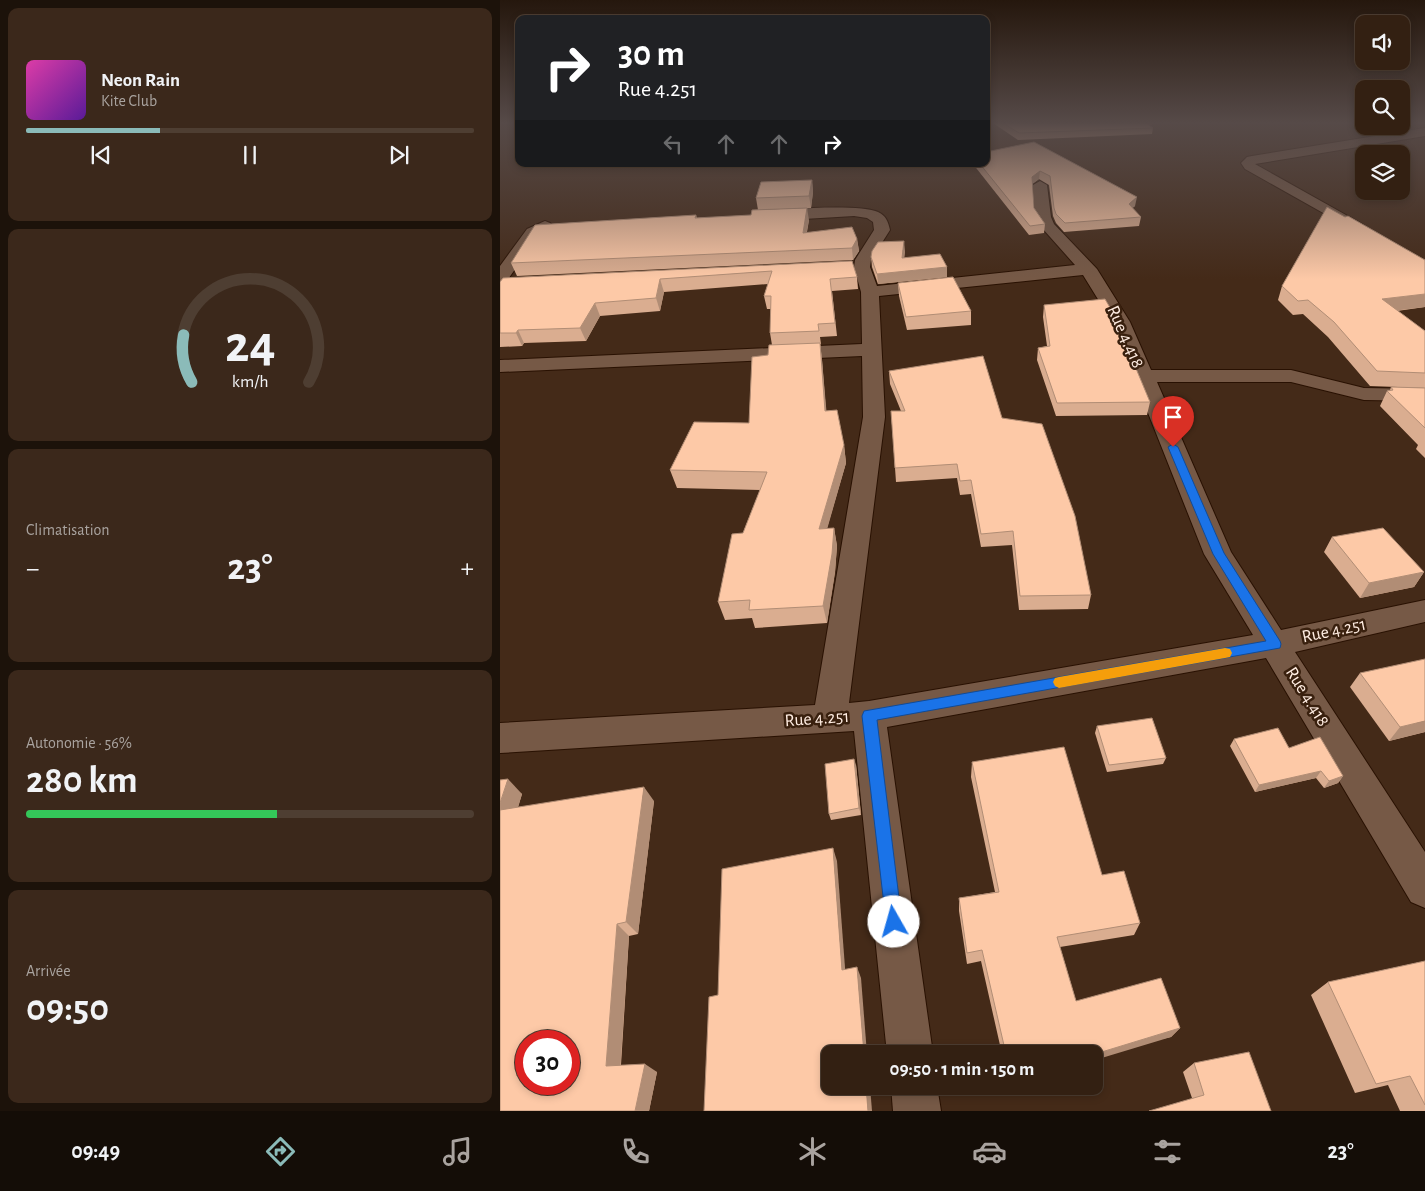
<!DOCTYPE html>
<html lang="fr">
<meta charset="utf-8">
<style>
:root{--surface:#332012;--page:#3b281b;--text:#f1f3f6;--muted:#a9a39f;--line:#4e3e32;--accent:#8bbbb9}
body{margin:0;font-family:"Alegreya Sans",sans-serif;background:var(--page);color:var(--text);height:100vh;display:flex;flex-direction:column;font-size:19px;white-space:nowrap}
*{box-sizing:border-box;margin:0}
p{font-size:16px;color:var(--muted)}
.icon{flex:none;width:28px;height:28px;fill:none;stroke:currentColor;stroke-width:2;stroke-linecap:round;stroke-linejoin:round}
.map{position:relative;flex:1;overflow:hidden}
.drawer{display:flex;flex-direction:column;gap:8px;padding:8px;background:#1c120a;width:500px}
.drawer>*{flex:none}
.hud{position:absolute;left:15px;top:15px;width:475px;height:152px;border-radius:10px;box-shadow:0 2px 8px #0003,0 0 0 1px var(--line);background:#202124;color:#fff;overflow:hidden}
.buttons{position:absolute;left:855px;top:15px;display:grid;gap:10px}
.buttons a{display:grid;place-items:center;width:55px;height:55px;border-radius:10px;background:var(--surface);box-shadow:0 2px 8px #0003,0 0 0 1px var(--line);font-size:25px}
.speed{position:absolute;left:15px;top:1030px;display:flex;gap:10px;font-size:25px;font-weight:700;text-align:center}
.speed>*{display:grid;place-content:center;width:65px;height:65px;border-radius:50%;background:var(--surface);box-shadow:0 2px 8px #0003,0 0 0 1px var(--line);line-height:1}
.speed .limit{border:8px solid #d22;background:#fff;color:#111}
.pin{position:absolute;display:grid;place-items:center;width:42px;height:42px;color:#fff;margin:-51px -21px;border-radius:50% 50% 50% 0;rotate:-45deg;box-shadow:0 0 5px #0007}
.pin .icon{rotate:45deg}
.me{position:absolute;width:55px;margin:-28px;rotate:353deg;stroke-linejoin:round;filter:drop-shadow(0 0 4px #0008)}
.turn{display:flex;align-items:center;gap:18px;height:105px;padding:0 20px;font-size:22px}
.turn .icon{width:65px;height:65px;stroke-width:2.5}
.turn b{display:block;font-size:35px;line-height:42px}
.lanes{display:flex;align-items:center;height:48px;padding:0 20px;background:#0003;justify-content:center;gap:25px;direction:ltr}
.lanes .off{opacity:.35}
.big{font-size:38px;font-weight:600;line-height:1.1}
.drawer .card{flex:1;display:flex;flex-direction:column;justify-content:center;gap:8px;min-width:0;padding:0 18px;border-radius:10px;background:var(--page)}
.drawer .dial{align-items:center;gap:0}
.dial svg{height:130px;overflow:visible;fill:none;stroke:var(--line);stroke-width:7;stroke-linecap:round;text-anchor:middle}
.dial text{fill:var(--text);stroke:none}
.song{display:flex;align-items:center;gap:15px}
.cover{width:60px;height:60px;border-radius:8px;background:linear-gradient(135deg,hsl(320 70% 55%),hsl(270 70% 35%))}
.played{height:5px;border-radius:2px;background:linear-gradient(90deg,var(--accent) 30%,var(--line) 30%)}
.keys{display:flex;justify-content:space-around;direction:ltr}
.heat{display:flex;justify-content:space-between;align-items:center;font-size:28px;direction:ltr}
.charge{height:8px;border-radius:4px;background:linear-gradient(90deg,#34c759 56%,var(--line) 0)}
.trip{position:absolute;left:321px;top:1045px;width:282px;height:50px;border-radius:10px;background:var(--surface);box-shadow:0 2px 8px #0003,0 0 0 1px var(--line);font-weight:600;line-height:50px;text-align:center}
.tab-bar{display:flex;height:80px;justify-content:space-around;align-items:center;background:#140d07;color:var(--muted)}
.tab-bar .icon{width:35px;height:35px}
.tab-bar .current{color:var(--accent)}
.tab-bar b{font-size:22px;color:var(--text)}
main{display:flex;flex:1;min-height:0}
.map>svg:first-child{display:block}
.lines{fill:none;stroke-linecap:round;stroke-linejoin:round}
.street-casing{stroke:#291102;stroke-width:2}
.street{fill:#765946;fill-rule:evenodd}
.wall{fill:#daad90}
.shaded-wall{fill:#b18d75}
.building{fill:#fdc9a7;stroke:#b18d75;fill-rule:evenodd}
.route{fill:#1a73e8;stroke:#114b97}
.slow{fill:#f59e0b}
.labels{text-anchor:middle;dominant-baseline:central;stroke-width:5;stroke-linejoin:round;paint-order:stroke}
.street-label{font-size:18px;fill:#ffede2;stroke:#39200e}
</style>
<main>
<section class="drawer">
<div class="card">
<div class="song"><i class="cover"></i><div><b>Neon Rain</b><p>Kite Club</p></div></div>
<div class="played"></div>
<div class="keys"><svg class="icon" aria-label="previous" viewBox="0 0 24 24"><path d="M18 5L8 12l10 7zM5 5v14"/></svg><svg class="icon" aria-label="pause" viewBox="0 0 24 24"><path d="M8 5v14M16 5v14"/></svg><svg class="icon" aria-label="next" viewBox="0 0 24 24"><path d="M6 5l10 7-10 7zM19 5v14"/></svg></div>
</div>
<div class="card dial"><svg viewBox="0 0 100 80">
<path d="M14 69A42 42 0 1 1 86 69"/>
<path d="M14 69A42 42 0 0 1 9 40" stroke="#8bbbb9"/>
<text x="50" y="56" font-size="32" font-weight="700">24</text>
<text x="50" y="72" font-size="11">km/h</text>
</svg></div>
<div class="card"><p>Climatisation</p>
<div class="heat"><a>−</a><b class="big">23°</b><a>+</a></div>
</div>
<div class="card"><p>Autonomie · 56%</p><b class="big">280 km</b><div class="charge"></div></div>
<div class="card"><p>Arrivée</p><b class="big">09:50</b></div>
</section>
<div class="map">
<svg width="925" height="1111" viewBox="0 0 925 1111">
<rect width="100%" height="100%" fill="#442a18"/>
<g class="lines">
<g class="street-casing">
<g id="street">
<polygon points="925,128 925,136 755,164 862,224 865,227 862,230 857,232 745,169 741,163 747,157 752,156"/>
<path d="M540 181 547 185 551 217 554 224 597 269 630 322 651 370H791L864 388 925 389V401L864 400 791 382H657L731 552 781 630 925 600V622L795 652 925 852V908L911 902 766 658 387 727 433 1054H387L354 731 0 753V723L315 705 363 417 362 356 0 372V360L362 344 361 292 354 267 355 260 374 230 373 222 367 218 354 216 270 221 265 219 262 216 265 213C282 208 363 204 378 212 386 216 388 221 390 230L371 260 370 267 377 286 575 265 543 229 535 217 533 185ZM583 275 612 322 704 554 753 635 369 701 349 703 385 417 379 296Z"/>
<polygon points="45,221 50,223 53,226 39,235 6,282 0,283 0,266 27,229"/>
<polygon points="391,1086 437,1086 441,1111 393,1111"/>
</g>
</g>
<use href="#street" class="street"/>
</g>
<g class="wall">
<polygon points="493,123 657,123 648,125 653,128 652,134 518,140"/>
<polygon points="534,142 635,206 632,208 641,217 639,226 564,232 556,223 553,216 549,185 539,179 532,184 534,208 545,224 544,233 529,235 473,164 486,164"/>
<polygon points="312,180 313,192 311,208 258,210 256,198"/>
<polygon points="196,215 197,218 309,220 307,232 357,239 359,251 353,260 17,276 11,263"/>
<polygon points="405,251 404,258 447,267 447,277 378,284 372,267 371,257"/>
<polygon points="925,260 925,307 897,311 925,331 925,388 870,386 828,337 803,314 793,315 778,300 782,286"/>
<polygon points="352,261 357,277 358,289 332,291 337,336 320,337 321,344 320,344 322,360 326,411 344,445 346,463 327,528 334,528 337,546 335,572 327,623 255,628 252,618 225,620 218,602 243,533 260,490 177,488 170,470 249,423 268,355 272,345 270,333 271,309 267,309 264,296 268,284 164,292 160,311 100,316 86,341 24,343 22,346 0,347 0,282"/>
<polygon points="398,283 471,311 471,325 407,330 399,296"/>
<polygon points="544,305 650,402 647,415 556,416 537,360 538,348 547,346 543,317"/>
<polygon points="389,371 502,418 591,595 588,609 519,610 512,545 481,547 471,494 460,495 457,478 396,482 391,411 401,411 390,384"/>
<polygon points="891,387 925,388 925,458 916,449 918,445 880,406 887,391 890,390"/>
<polygon points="832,537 924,572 914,587 860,598 824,552"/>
<polygon points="860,673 925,732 889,741 850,687"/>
<polygon points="597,726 666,758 663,764 607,772 595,733"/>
<polygon points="734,739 789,748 843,776 838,783 824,788 816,778 755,792 730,746"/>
<polygon points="472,762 602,875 640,923 634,935 560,947 576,1001 680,1028 671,1037 595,1054 502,1054 481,961 467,964 459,911 459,898 495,892 471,777"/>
<polygon points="356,765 361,815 331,820 329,814"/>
<polygon points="0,780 22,794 18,807 154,801 138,934 129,936 121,1065 157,1072 149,1111 0,1111"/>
<polygon points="925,961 925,1111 900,1111 888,1085 855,1093 811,995 828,982"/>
<polygon points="694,1063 771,1111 692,1098 683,1072"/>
</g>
<g class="shaded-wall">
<polygon points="640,123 657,123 640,127"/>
<polygon points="540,171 539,179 531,185 532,177"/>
<polygon points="312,180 313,192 311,208 309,196"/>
<polygon points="637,197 635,206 627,213 629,204"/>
<polygon points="307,208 309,220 304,245 303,233"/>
<polygon points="357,239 359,251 353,260 352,248"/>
<polygon points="404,241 405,251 403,268 402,258"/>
<polygon points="447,267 447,277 378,284 377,274"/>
<polygon points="160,279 164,292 160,311 156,298"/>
<polygon points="925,294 925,307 876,313 882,299"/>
<polygon points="95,303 100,316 86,341 80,328"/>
<polygon points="18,330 24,343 22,346 16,333"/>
<polygon points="320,343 322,360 328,429 325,411"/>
<polygon points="344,445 346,463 322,547 319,529"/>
<polygon points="334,528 337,546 335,572 327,623 323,606"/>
<polygon points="924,572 914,587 860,598 869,583"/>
<polygon points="925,721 925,732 889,741 900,727"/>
<polygon points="354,759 356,765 361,815 359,808"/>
<polygon points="821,771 816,778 755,792 759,785"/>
<polygon points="843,776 838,783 824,788 829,781"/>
<polygon points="8,779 22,794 13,824 0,812 0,803"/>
<polygon points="144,787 154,801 138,934 126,922"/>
<polygon points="333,848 337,861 346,981 342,970"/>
<polygon points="117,924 129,936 120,1074 106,1066"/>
<polygon points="357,967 361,978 367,1054 364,1054"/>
<polygon points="680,1028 671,1037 595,1060 595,1054"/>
<polygon points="145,1064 157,1072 149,1111 135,1111"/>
<polygon points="366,1086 370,1086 372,1111 368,1111"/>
</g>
<g class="building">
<polygon points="503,123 646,123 653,128 519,133"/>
<polygon points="534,142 637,197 629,204 641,217 565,223 556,214 554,208 550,176 540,171 532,177 534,208 545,224 530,226 480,164 486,164 486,152"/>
<polygon points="312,180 309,196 256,198 261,182"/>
<polygon points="827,207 845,217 848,216 925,260 925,294 882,299 925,331 925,373 877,371 834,322 808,300 798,301 782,286"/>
<polygon points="307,208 303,233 352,227 357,239 352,248 11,263 35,225 196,215 195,218 251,215 252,210"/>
<polygon points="404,241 402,258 440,254 447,267 377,274 371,257 372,251 378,242"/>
<polygon points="352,261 357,277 330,279 335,323 318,324 319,331 270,333 271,296 264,296 272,271 160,279 156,298 95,303 80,328 18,330 16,333 0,333 0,282 3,278"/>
<polygon points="453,277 471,311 406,317 398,283"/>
<polygon points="605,299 612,311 650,402 557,403 538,348 550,346 544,305"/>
<polygon points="320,343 325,411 337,410 344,445 319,529 334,528 332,554 323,606 249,610 250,600 218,602 232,534 243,533 267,472 170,470 194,422 249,423 252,357 268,355 269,345"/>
<polygon points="483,356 502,418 542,424 575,516 591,595 520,596 513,531 481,534 471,480 460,481 457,464 395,468 391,411 405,411 389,371"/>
<polygon points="891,387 925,388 925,428 887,391 893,390"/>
<polygon points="883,528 924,572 869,583 832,537"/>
<polygon points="925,659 925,721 900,727 860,673"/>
<polygon points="652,718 666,758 609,765 597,726"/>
<polygon points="778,728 789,748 820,737 843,776 829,781 821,771 759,785 734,739"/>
<polygon points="564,747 602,875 624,871 640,923 557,937 576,1001 661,978 680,1028 595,1054 506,1054 482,950 467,953 459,898 499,892 472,762"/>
<polygon points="354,759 359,808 329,814 325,764"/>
<polygon points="8,779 0,803 0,780"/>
<path d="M144 787 126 922 117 924 106 1066 145 1064 135 1111H0V810ZM26 1041H69V1084H26Z"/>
<polygon points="333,848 342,970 357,967 364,1054 330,1054 330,1086 366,1086 368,1111 204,1111 209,997 218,995 222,869"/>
<polygon points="925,961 925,1105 910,1076 876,1084 828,982"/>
<polygon points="749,1052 771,1111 649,1111 704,1095 694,1063"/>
</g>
<linearGradient id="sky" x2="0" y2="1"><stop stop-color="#25170d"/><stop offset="0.44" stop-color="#564a48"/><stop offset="1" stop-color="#564a48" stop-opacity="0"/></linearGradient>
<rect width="925" height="279" fill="url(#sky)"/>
<polygon class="route" points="673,444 678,447 724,553 780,641 781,644 780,648 377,720 402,922 400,928 394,931 388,928 386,922 362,716 364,711 766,641 713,554 668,447"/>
<polygon class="slow" points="725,648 730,649 732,653 730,657 725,658 559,688 555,686 553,682 555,678 559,677"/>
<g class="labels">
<g class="street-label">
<text transform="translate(625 337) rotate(66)">Rue 4.418</text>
<text transform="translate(834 631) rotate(-12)">Rue 4.251</text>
<text transform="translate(807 697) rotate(58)">Rue 4.418</text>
<text transform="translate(317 719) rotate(-4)">Rue 4.251</text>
</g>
</g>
</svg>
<div class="buttons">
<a><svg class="icon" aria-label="sound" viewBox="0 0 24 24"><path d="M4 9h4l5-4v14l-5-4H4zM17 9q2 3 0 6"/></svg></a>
<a><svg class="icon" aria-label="search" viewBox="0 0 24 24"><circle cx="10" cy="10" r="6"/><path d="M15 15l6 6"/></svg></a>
<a><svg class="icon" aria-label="layers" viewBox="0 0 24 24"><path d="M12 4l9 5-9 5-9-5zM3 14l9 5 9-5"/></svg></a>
</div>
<div class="speed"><div class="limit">30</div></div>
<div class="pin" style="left:673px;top:447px;background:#d93025"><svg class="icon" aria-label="arrive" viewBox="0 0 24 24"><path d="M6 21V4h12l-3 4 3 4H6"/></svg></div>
<svg class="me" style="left:394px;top:922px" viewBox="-20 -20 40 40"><circle r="19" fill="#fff"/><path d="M0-13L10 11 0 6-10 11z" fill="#1a73e8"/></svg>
<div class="trip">09:50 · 1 min · 150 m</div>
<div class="hud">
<div class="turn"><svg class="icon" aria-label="right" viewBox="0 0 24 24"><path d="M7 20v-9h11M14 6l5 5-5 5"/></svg><div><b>30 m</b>Rue 4.251</div></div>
<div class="lanes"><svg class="icon off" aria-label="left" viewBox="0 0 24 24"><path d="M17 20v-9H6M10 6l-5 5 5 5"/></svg><svg class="icon off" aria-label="ahead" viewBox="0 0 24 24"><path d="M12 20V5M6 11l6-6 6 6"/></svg><svg class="icon off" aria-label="ahead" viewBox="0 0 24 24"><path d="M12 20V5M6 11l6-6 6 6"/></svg><svg class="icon" aria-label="right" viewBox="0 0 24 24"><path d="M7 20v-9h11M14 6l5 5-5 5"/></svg></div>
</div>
</div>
</main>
<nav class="tab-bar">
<b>09:49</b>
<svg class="icon current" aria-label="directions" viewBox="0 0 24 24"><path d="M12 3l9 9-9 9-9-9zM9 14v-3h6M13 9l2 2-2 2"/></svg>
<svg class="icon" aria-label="music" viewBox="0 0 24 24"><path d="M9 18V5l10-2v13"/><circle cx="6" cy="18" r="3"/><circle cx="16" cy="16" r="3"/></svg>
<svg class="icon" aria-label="phone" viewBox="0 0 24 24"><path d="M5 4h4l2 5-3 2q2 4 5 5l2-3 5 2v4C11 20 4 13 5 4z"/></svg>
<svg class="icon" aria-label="climate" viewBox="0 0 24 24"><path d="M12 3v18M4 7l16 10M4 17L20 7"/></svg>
<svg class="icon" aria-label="car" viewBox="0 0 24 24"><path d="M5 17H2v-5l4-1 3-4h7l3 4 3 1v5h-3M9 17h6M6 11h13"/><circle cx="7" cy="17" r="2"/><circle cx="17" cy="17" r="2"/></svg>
<svg class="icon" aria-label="filters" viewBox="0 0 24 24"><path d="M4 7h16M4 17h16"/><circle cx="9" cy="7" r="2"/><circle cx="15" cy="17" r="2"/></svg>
<b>23°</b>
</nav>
